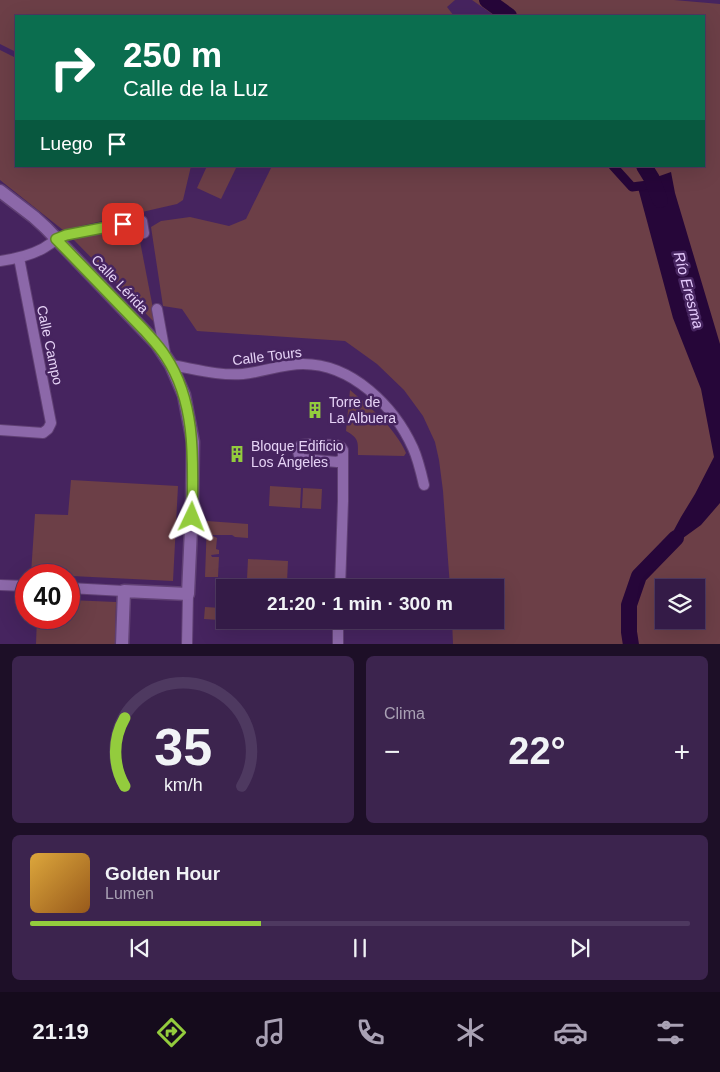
<!DOCTYPE html>
<html lang="es">
<meta charset="utf-8">
<style>
:root{--surface:#341b47;--page:#3c244e;--text:#f1f3f6;--muted:#a9a1b4;--line:#4e3960;--accent:#93cc3d}
body{margin:0;font-family:Helvetica,sans-serif;background:var(--page);color:var(--text);height:100vh;display:flex;flex-direction:column;font-size:19px;white-space:nowrap}
*{box-sizing:border-box;margin:0}
p{font-size:16px;color:var(--muted)}
.icon{flex:none;width:28px;height:28px;fill:none;stroke:currentColor;stroke-width:2;stroke-linecap:round;stroke-linejoin:round}
.map{position:relative;height:644px;overflow:hidden}
.panel{display:flex;flex-direction:column;gap:12px;padding:12px;background:#1d0f27;flex:1}
.panel>*{flex:none}
.hud{position:absolute;left:15px;top:15px;width:690px;height:152px;border-radius:0px;box-shadow:0 5px 20px #0002,0 0 0 1px var(--line);background:#0b6e4f;color:#fff;overflow:hidden}
.fabs{position:absolute;left:655px;top:579px;display:grid;gap:10px}
.fabs a{display:grid;place-items:center;width:50px;height:50px;border-radius:0px;background:var(--surface);box-shadow:0 5px 20px #0002,0 0 0 1px var(--line);font-size:25px}
.speed{position:absolute;left:15px;top:564px;display:flex;gap:10px;font-size:25px;font-weight:700;text-align:center}
.speed>*{display:grid;place-content:center;width:65px;height:65px;border-radius:50%;background:var(--surface);box-shadow:0 5px 20px #0002,0 0 0 1px var(--line);line-height:1}
.speed .limit{border:8px solid #d22;background:#fff;color:#111}
.pin{position:absolute;display:grid;place-items:center;width:42px;height:42px;color:#fff;margin:-21px;border-radius:10px;box-shadow:0 2px 8px #0006}
.me{position:absolute;width:55px;margin:-28px;rotate:2deg;stroke-linejoin:round;filter:drop-shadow(0 0 4px #0008)}
.turn{display:flex;align-items:center;gap:18px;height:105px;padding:0 25px;font-size:22px}
.turn .icon{width:65px;height:65px;stroke-width:2.5}
.turn b{display:block;font-size:35px;line-height:42px}
.then{display:flex;align-items:center;height:48px;padding:0 25px;background:#0003;gap:10px;font-size:19px}
.big{font-size:38px;font-weight:600;line-height:1.1}
.panel .card{flex:1;display:flex;flex-direction:column;justify-content:center;gap:8px;min-width:0;padding:0 18px;border-radius:8px;background:var(--page)}
.panel .dial{align-items:center;gap:0}
.dial svg{height:130px;overflow:visible;fill:none;stroke:var(--line);stroke-width:7;stroke-linecap:round;text-anchor:middle}
.dial text{fill:var(--text);stroke:none}
.song{display:flex;align-items:center;gap:15px}
.cover{width:60px;height:60px;border-radius:8px;background:linear-gradient(135deg,hsl(40 70% 55%),hsl(30 70% 35%))}
.played{height:5px;border-radius:2px;background:linear-gradient(90deg,var(--accent) 35%,var(--line) 35%)}
.keys{display:flex;justify-content:space-around;direction:ltr}
.heat{display:flex;justify-content:space-between;align-items:center;font-size:28px;direction:ltr}
.panel .tiles{flex:1;display:grid;gap:12px;grid-template-columns:1fr 1fr}
.card:last-child{grid-column:span 2}
.trip{position:absolute;left:216px;top:579px;width:288px;height:50px;border-radius:0px;background:var(--surface);box-shadow:0 5px 20px #0002,0 0 0 1px var(--line);font-weight:600;line-height:50px;text-align:center}
.menu{display:flex;height:80px;justify-content:space-around;align-items:center;background:#150b1c;color:var(--muted)}
.menu .icon{width:35px;height:35px}
.menu .current{color:var(--accent)}
.menu b{font-size:22px;color:var(--text)}
.map>svg:first-child{display:block}
.green{fill:#6c3f47;fill-rule:evenodd}
.water{fill:#260639}
.lines{fill:none;stroke-linecap:round;stroke-linejoin:round}
.canal{stroke:#260639;stroke-width:9}
.river{stroke:#260639;stroke-width:16}
.street-casing{stroke:#604074;stroke-width:12}
.secondary-casing{stroke:#604074;stroke-width:15}
.street{stroke:#8c68a9;stroke-width:10}
.secondary{stroke:#8c68a9;stroke-width:12}
.route-casing{stroke:#608528;stroke-width:12}
.route{stroke:#93cc3d;stroke-width:9}
.labels{text-anchor:middle;dominant-baseline:central;stroke-width:5;stroke-linejoin:round;paint-order:stroke}
.street-label{font-size:14px;fill:#e6d3f6;stroke:#46245f}
.poi-label{font-size:14px;fill:#e6d3f6;stroke:#46245f;text-anchor:start}
.water-label{font-size:15px;font-style:italic;fill:#e7ccfe;stroke:#46245f}
</style>
<div class="map">
<svg width="720" height="645" viewBox="0 0 720 645">
<rect width="100%" height="100%" fill="#46245f"/>
<g class="green">
<polygon points="0,0 455,0 447,7 454,16 16,16 16,52 0,44"/>
<path d="M472 0H674L720 4V644H453L452 620H495V588L450 587 443 491 439 460 435 442 423 416 404 390 377 364 345 341 197 331 182 309 163 306 151 227 161 221 190 217 229 226 246 219 272 166H704V16H495ZM664 588H696V620H664Z"/>
<polygon points="0,50 16,58 16,166 191,166 183,200 177,204 63,230 0,180"/>
<polygon points="207,166 237,166 221,199 197,188"/>
<polygon points="132,226 137,231 139,236 156,324 72,238"/>
<path d="M350 390C371 408 395 428 406 453L404 456 358 455C358 442 359 438 346 431Z"/>
<polygon points="71,480 178,486 173,581 31,574 35,514 68,515"/>
<polygon points="270,486 301,488 300,508 269,506"/>
<polygon points="303,488 322,489 321,509 302,508"/>
<polygon points="207,521 248,524 248,538 235,537 232,535 212,535 213,536 217,538 216,549 219,550 219,554 211,555 212,557 219,557 218,577 205,577"/>
<polygon points="248,559 288,561 287,582 247,579"/>
<polygon points="69,600 116,602 115,644 36,644 37,618 69,618"/>
<polygon points="205,607 221,608 225,609 225,620 231,620 229,623 224,620 222,622 219,620 204,619"/>
</g>
<polygon class="water" points="671,172 675,193 720,344 720,503 701,525 661,554 681,517 695,494 714,457 701,389 673,318 637,184"/>
<g class="lines">
<polyline class="canal" points="613,166 632,187 648,185"/>
<g class="river">
<polyline points="487,0 509,16"/>
<polyline points="644,166 652,179 660,200"/>
<polyline points="631,645 629,632 629,605 639,576 676,538"/>
</g>
<g class="street-casing">
<g id="street">
<path d="M0 261C14 259 29 256 42 249 50 244 57 239 66 235L142 221 144 233"/>
<polyline points="157,309 165,353"/>
<path d="M171 365C195 369 219 376 243 374 263 372 283 364 303 364 352 364 394 406 413 448 418 459 421 472 424 485"/>
<polyline points="0,430 43,433 48,429 51,423 19,258"/>
<polyline points="0,585 26,586"/>
<polyline points="69,588 124,591"/>
<path d="M340 588 343 501V450L341 447 336 445 306 444 301 445C298 450 297 455 302 459L337 462 342 460"/>
<polyline points="187,645 188,594"/>
<polyline points="338,645 338,620"/>
</g>
</g>
<g class="secondary-casing">
<polyline id="secondary" points="0,191 34,217 46,228 157,344 171,365 184,395 193,442 192,507 188,594 124,591 122,645"/>
</g>
<use href="#street" class="street"/>
<use href="#secondary" class="secondary"/>
</g>
<g class="lines">
<g class="route-casing">
<path id="route" d="M123 224 66 235 56 239 144 330C152 339 160 347 166 357 197 404 193 463 192 517"/>
</g>
<use href="#route" class="route"/>
</g>
<defs>
<g id="building-bare" transform="scale(1.35)"><path d="M-4-6H4V6H1V3H-1V6H-4ZM-2.5-4.3h1.7v1.8h-1.7ZM.8-4.3h1.7v1.8H.8ZM-2.5-1h1.7V.8h-1.7ZM.8-1h1.7V.8H.8Z" fill="#93cc3d" stroke="#46245f" stroke-width="2.5" paint-order="stroke"/></g>
</defs>
<g fill-rule="evenodd">
<use href="#building-bare" x="315" y="410"/>
<use href="#building-bare" x="237" y="454"/>
</g>
<g class="labels">
<g class="street-label">
<text transform="translate(120 284) rotate(46)">Calle Lérida</text>
<text transform="translate(50 345) rotate(78)">Calle Campo</text>
<text transform="translate(267 356) rotate(-7)">Calle Tours</text>
</g>
<g class="poi-label">
<text x="329" y="402">Torre de<tspan x="329" dy="16">La Albuera</tspan></text>
<text x="251" y="446">Bloque Edificio<tspan x="251" dy="16">Los Ángeles</tspan></text>
</g>
<g class="water-label">
<text transform="translate(689 290) rotate(75)">Río Eresma</text>
</g>
</g>
</svg>
<div class="fabs">
<a><svg class="icon" aria-label="layers" viewBox="0 0 24 24"><path d="M12 4l9 5-9 5-9-5zM3 14l9 5 9-5"/></svg></a>
</div>
<div class="speed"><div class="limit">40</div></div>
<div class="pin" style="left:123px;top:224px;background:#d93025"><svg class="icon" aria-label="arrive" viewBox="0 0 24 24"><path d="M6 21V4h12l-3 4 3 4H6"/></svg></div>
<svg class="me" style="left:192px;top:517px" viewBox="-20 -20 40 40"><path d="M0-17L14 15 0 8-14 15z" fill="#93cc3d" stroke="#fff" stroke-width="4"/></svg>
<div class="trip">21:20 · 1 min · 300 m</div>
<div class="hud">
<div class="turn"><svg class="icon" aria-label="right" viewBox="0 0 24 24"><path d="M7 20v-9h11M14 6l5 5-5 5"/></svg><div><b>250 m</b>Calle de la Luz</div></div>
<div class="then">Luego<svg class="icon" aria-label="arrive" viewBox="0 0 24 24"><path d="M6 21V4h12l-3 4 3 4H6"/></svg></div>
</div>
</div>
<section class="panel">
<div class="tiles">
<div class="card dial"><svg viewBox="0 0 100 80">
<path d="M14 69A42 42 0 1 1 86 69"/>
<path d="M14 69A42 42 0 0 1 14 27" stroke="#93cc3d"/>
<text x="50" y="56" font-size="32" font-weight="700">35</text>
<text x="50" y="72" font-size="11">km/h</text>
</svg></div>
<div class="card"><p>Clima</p>
<div class="heat"><a>−</a><b class="big">22°</b><a>+</a></div>
</div>
<div class="card">
<div class="song"><i class="cover"></i><div><b>Golden Hour</b><p>Lumen</p></div></div>
<div class="played"></div>
<div class="keys"><svg class="icon" aria-label="previous" viewBox="0 0 24 24"><path d="M18 5L8 12l10 7zM5 5v14"/></svg><svg class="icon" aria-label="pause" viewBox="0 0 24 24"><path d="M8 5v14M16 5v14"/></svg><svg class="icon" aria-label="next" viewBox="0 0 24 24"><path d="M6 5l10 7-10 7zM19 5v14"/></svg></div>
</div>
</div>
</section>
<nav class="menu">
<b>21:19</b>
<svg class="icon current" aria-label="directions" viewBox="0 0 24 24"><path d="M12 3l9 9-9 9-9-9zM9 14v-3h6M13 9l2 2-2 2"/></svg>
<svg class="icon" aria-label="music" viewBox="0 0 24 24"><path d="M9 18V5l10-2v13"/><circle cx="6" cy="18" r="3"/><circle cx="16" cy="16" r="3"/></svg>
<svg class="icon" aria-label="phone" viewBox="0 0 24 24"><path d="M5 4h4l2 5-3 2q2 4 5 5l2-3 5 2v4C11 20 4 13 5 4z"/></svg>
<svg class="icon" aria-label="climate" viewBox="0 0 24 24"><path d="M12 3v18M4 7l16 10M4 17L20 7"/></svg>
<svg class="icon" aria-label="car" viewBox="0 0 24 24"><path d="M5 17H2v-5l4-1 3-4h7l3 4 3 1v5h-3M9 17h6M6 11h13"/><circle cx="7" cy="17" r="2"/><circle cx="17" cy="17" r="2"/></svg>
<svg class="icon" aria-label="filters" viewBox="0 0 24 24"><path d="M4 7h16M4 17h16"/><circle cx="9" cy="7" r="2"/><circle cx="15" cy="17" r="2"/></svg>
</nav>
